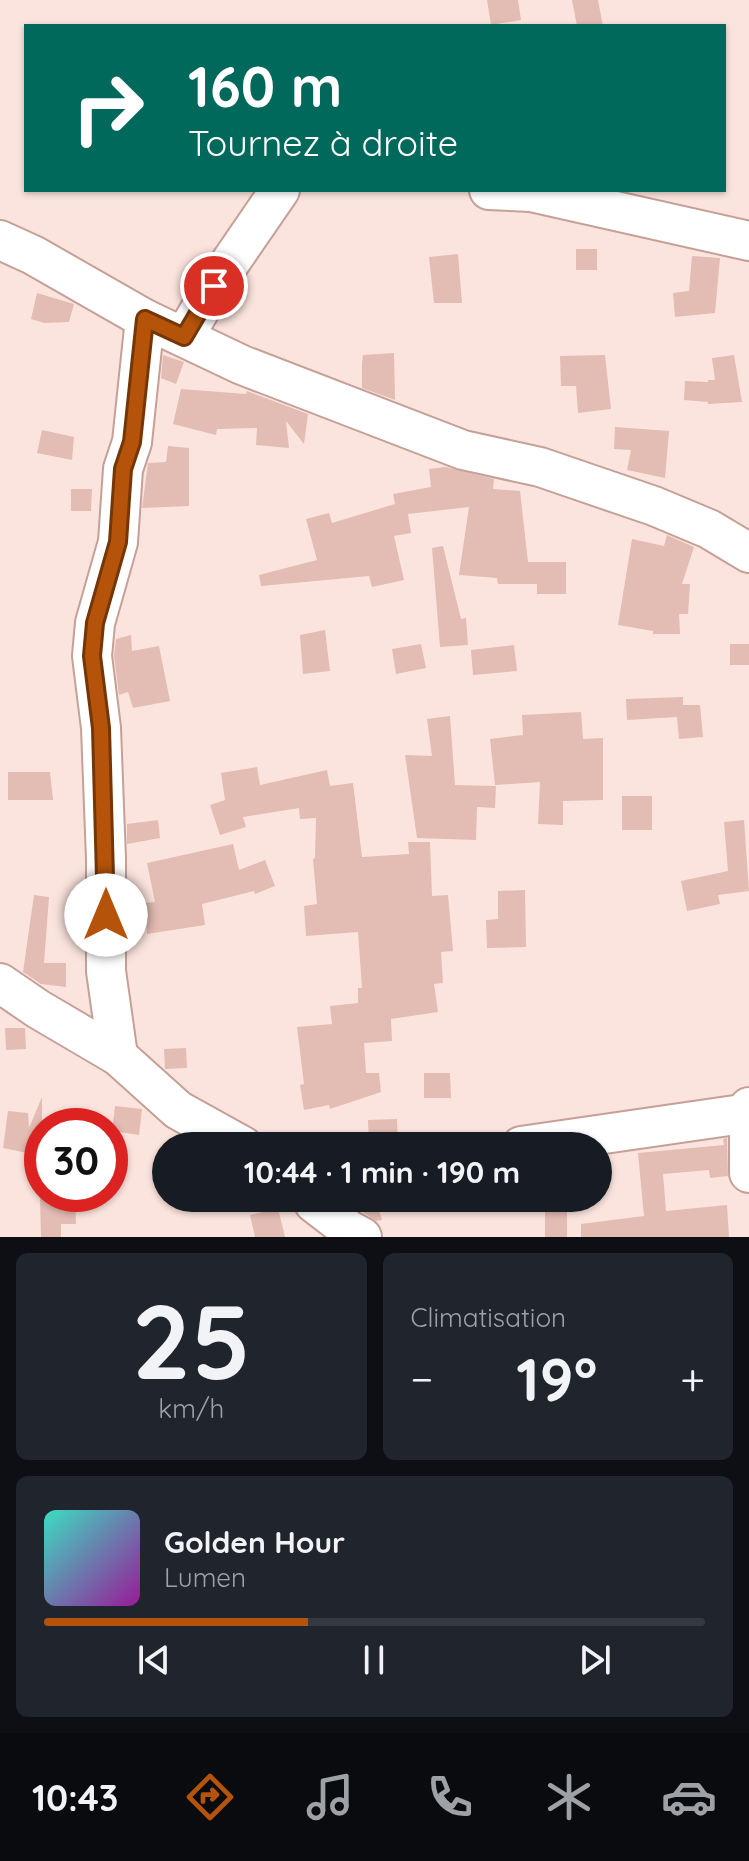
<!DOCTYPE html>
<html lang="fr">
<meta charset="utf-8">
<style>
:root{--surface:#171b24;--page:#20242c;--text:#f1f3f6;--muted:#9ea1a6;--line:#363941;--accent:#b45309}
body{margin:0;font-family:Quicksand,sans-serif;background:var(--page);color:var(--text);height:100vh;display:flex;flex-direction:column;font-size:30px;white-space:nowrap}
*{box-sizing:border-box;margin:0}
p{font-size:26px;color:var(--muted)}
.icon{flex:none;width:44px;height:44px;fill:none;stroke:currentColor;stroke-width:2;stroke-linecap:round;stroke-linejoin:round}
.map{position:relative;height:1237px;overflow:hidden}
.drawer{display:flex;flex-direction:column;gap:16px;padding:16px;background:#0d0f14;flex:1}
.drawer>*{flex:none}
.guide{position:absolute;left:24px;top:24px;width:702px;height:168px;border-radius:0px;box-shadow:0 2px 6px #0004;background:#00695c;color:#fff;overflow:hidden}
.speed{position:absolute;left:24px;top:1108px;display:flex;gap:16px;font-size:40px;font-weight:700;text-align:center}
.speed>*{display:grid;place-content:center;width:104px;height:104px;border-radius:50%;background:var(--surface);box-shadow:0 2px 6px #0004;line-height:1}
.speed .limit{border:12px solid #d22;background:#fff;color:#111}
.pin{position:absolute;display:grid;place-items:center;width:68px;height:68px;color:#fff;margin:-34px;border:4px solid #fff;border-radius:50%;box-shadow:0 2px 8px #0007}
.me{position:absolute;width:88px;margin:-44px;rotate:0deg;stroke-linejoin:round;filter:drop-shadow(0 0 6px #0008)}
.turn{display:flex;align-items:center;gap:28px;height:168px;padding:0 32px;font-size:36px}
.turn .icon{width:104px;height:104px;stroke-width:2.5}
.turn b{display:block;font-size:56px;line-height:68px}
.big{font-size:60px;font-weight:700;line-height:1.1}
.drawer .card{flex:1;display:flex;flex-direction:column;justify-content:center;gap:12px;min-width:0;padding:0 28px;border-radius:12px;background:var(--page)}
.drawer .dial{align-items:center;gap:0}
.dial b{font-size:104px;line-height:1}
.song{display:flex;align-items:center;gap:24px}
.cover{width:96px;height:96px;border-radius:12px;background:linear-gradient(135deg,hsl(170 70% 55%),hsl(300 70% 35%))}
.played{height:8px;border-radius:4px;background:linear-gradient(90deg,var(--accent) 40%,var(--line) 40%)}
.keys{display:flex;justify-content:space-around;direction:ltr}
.heat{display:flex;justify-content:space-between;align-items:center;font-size:44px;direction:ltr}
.drawer .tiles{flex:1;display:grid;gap:16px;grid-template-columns:1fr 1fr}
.card:last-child{grid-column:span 2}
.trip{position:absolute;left:152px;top:1132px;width:460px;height:80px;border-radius:40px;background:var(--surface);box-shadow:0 2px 6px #0004;font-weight:700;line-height:80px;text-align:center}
.tab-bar{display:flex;height:128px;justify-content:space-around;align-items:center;background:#090b0e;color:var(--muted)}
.tab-bar .icon{width:56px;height:56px}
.tab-bar .selected{color:var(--accent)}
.tab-bar b{font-size:36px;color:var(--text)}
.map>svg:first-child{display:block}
.building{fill:#e3bcb3}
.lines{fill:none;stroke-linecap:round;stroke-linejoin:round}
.minor-casing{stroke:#c5a097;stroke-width:42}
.minor{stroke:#fff;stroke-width:38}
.route-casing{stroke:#753606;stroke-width:20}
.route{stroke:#b45309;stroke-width:14}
</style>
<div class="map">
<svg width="749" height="1237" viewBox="0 0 749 1237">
<rect width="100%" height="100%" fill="#fce4de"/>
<g class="building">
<polygon points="487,0 518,0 521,20 491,25"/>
<polygon points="572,0 598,0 603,26 577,26"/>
<rect x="576" y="249" width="21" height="21"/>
<polygon points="458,254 462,303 434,303 429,257"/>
<polygon points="692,256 720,258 715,313 675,317 673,293 689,291"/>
<polygon points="37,293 74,304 69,322 44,323 31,319"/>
<polygon points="394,353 395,400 362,388 362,364 363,355"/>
<polygon points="163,355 184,362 176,384 161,378"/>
<polygon points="605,355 611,409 578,413 576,386 561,386 560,356"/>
<polygon points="734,355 742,402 708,404 708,402 684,400 685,381 708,382 708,380 715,380 712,358"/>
<polygon points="181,389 246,394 247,391 308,414 304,444 286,421 289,448 256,445 257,428 217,429 216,435 173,424"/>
<polygon points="615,427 669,431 665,478 627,470 631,450 614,449"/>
<polygon points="42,430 74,437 72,460 37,453"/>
<polygon points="168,446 189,448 189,506 142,508 148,463 166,462"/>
<polygon points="446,467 494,479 493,489 520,491 528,562 566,562 566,594 537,594 537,584 498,584 497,578 459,575 469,507 408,514 411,533 394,536 404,580 372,587 369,576 261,586 259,575 317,560 306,519 329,513 332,523 395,504 393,494 431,487 429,469"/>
<polygon points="71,489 92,489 91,511 71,511"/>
<polygon points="667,535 694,547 682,584 690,584 688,614 679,614 680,634 653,634 653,631 618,625 632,539 664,546"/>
<polygon points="443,546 461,619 466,618 468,645 440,647 432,548"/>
<polygon points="325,630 330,671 303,674 300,635"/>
<polygon points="131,635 132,651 159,646 170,701 133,708 128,692 119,695 114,656 116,639"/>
<polygon points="421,644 426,668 396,674 392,649"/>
<rect x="730" y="644" width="19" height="21"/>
<polygon points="514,645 517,671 473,675 471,650"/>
<polygon points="683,697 683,705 700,705 703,737 679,739 677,717 627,720 626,699"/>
<polygon points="581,712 583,739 603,738 603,800 563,801 563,825 538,824 540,782 495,785 490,739 523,735 522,715"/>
<polygon points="450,716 455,785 496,786 495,808 477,807 476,840 417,838 405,755 432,756 427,719"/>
<polygon points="257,767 260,785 327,770 330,786 353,783 362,857 409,854 408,842 430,842 432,896 448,895 453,951 441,952 443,983 434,984 438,1012 391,1019 392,1041 364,1043 366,1073 379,1073 381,1092 330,1109 329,1105 304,1110 300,1085 304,1084 297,1027 332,1024 330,1006 358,1003 358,988 362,988 358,932 306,936 304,906 317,904 313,859 315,858 316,818 300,819 299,808 243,817 246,827 220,835 210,805 225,800 221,773"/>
<polygon points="8,772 50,772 53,800 8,800"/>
<rect x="622" y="796" width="30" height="34"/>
<polygon points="158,820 160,838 127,844 127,824"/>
<polygon points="744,820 749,891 718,895 720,904 687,911 681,881 728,871 724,822"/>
<polygon points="233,844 239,870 265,860 275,886 255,894 254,891 202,904 205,925 147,934 145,903 155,902 147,863"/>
<polygon points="525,890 526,947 487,948 486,920 498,919 498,891"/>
<polygon points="34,895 49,897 44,963 66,963 66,987 41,984 23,972"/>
<polygon points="5,1028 25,1028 26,1049 6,1050"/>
<polygon points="186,1048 187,1068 165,1069 164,1049"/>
<polygon points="424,1073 450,1073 451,1098 424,1098"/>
<polygon points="42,1097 42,1156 3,1148 8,1111 28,1113 29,1128"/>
<polygon points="115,1106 142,1109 139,1135 112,1131"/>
<polygon points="397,1119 398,1146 369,1146 368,1120"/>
<polygon points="727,1138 728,1176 710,1178 709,1170 663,1174 666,1211 727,1205 729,1237 581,1237 581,1224 644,1216 638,1153 724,1145 723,1139"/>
<polygon points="75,1197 76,1224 61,1224 61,1237 41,1237 40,1198"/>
<rect x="545" y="1198" width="22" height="39"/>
<polygon points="376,1200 382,1220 376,1221 354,1206"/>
<polygon points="278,1208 285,1237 255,1237 250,1215"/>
</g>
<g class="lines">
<g class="minor-casing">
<g id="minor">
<polyline points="489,190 531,192 749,241"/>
<polyline points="0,240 33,255 145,319 242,365 463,450 540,467 654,506 709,529 749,553"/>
<polyline points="184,337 214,286 280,190"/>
<polyline points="0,983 38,1009 118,1056 178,1110 243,1146"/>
<polyline points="118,1056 106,971 106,859 101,728 92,656 95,623 118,542 123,469 132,442 145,319"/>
<polyline points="749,1107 749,1173"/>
<polyline points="521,1146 749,1113"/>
<polyline points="314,1203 349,1230 362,1237"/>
</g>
</g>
<use href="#minor" class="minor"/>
</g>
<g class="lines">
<g class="route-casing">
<polyline id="route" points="106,915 101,728 92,656 95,623 118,542 123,469 132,442 145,319 184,337 214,286"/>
</g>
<use href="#route" class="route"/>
</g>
</svg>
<div class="speed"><div class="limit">30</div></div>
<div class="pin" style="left:214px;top:286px;background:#d93025"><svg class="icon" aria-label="arrive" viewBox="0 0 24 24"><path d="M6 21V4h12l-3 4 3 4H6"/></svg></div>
<svg class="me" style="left:106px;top:915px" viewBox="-20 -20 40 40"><circle r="19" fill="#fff"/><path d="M0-13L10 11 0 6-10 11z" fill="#b45309"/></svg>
<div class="trip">10:44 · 1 min · 190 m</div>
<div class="guide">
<div class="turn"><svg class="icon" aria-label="right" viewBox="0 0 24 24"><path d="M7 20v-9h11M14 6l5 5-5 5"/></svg><div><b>160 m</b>Tournez à droite</div></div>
</div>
</div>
<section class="drawer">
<div class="tiles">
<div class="card dial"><b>25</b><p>km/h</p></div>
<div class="card"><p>Climatisation</p>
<div class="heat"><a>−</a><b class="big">19°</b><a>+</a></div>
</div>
<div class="card">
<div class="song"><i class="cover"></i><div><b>Golden Hour</b><p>Lumen</p></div></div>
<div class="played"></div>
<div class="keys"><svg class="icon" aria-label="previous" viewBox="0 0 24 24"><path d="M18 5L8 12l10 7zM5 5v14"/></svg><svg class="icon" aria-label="pause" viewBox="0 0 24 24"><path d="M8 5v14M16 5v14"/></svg><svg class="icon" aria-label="next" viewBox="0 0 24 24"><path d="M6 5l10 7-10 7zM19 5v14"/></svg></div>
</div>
</div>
</section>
<nav class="tab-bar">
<b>10:43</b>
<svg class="icon selected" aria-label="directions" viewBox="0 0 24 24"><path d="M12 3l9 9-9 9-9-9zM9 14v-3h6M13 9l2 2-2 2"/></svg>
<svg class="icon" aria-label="music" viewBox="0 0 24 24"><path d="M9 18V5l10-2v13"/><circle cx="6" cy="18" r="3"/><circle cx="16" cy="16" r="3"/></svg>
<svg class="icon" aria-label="phone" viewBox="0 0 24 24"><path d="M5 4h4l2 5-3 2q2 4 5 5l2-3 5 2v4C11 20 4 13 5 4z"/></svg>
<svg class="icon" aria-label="climate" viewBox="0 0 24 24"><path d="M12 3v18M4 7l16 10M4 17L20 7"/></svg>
<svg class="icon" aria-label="car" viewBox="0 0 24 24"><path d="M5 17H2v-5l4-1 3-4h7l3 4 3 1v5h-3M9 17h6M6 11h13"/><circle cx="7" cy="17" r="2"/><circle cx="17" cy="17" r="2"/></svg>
</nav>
